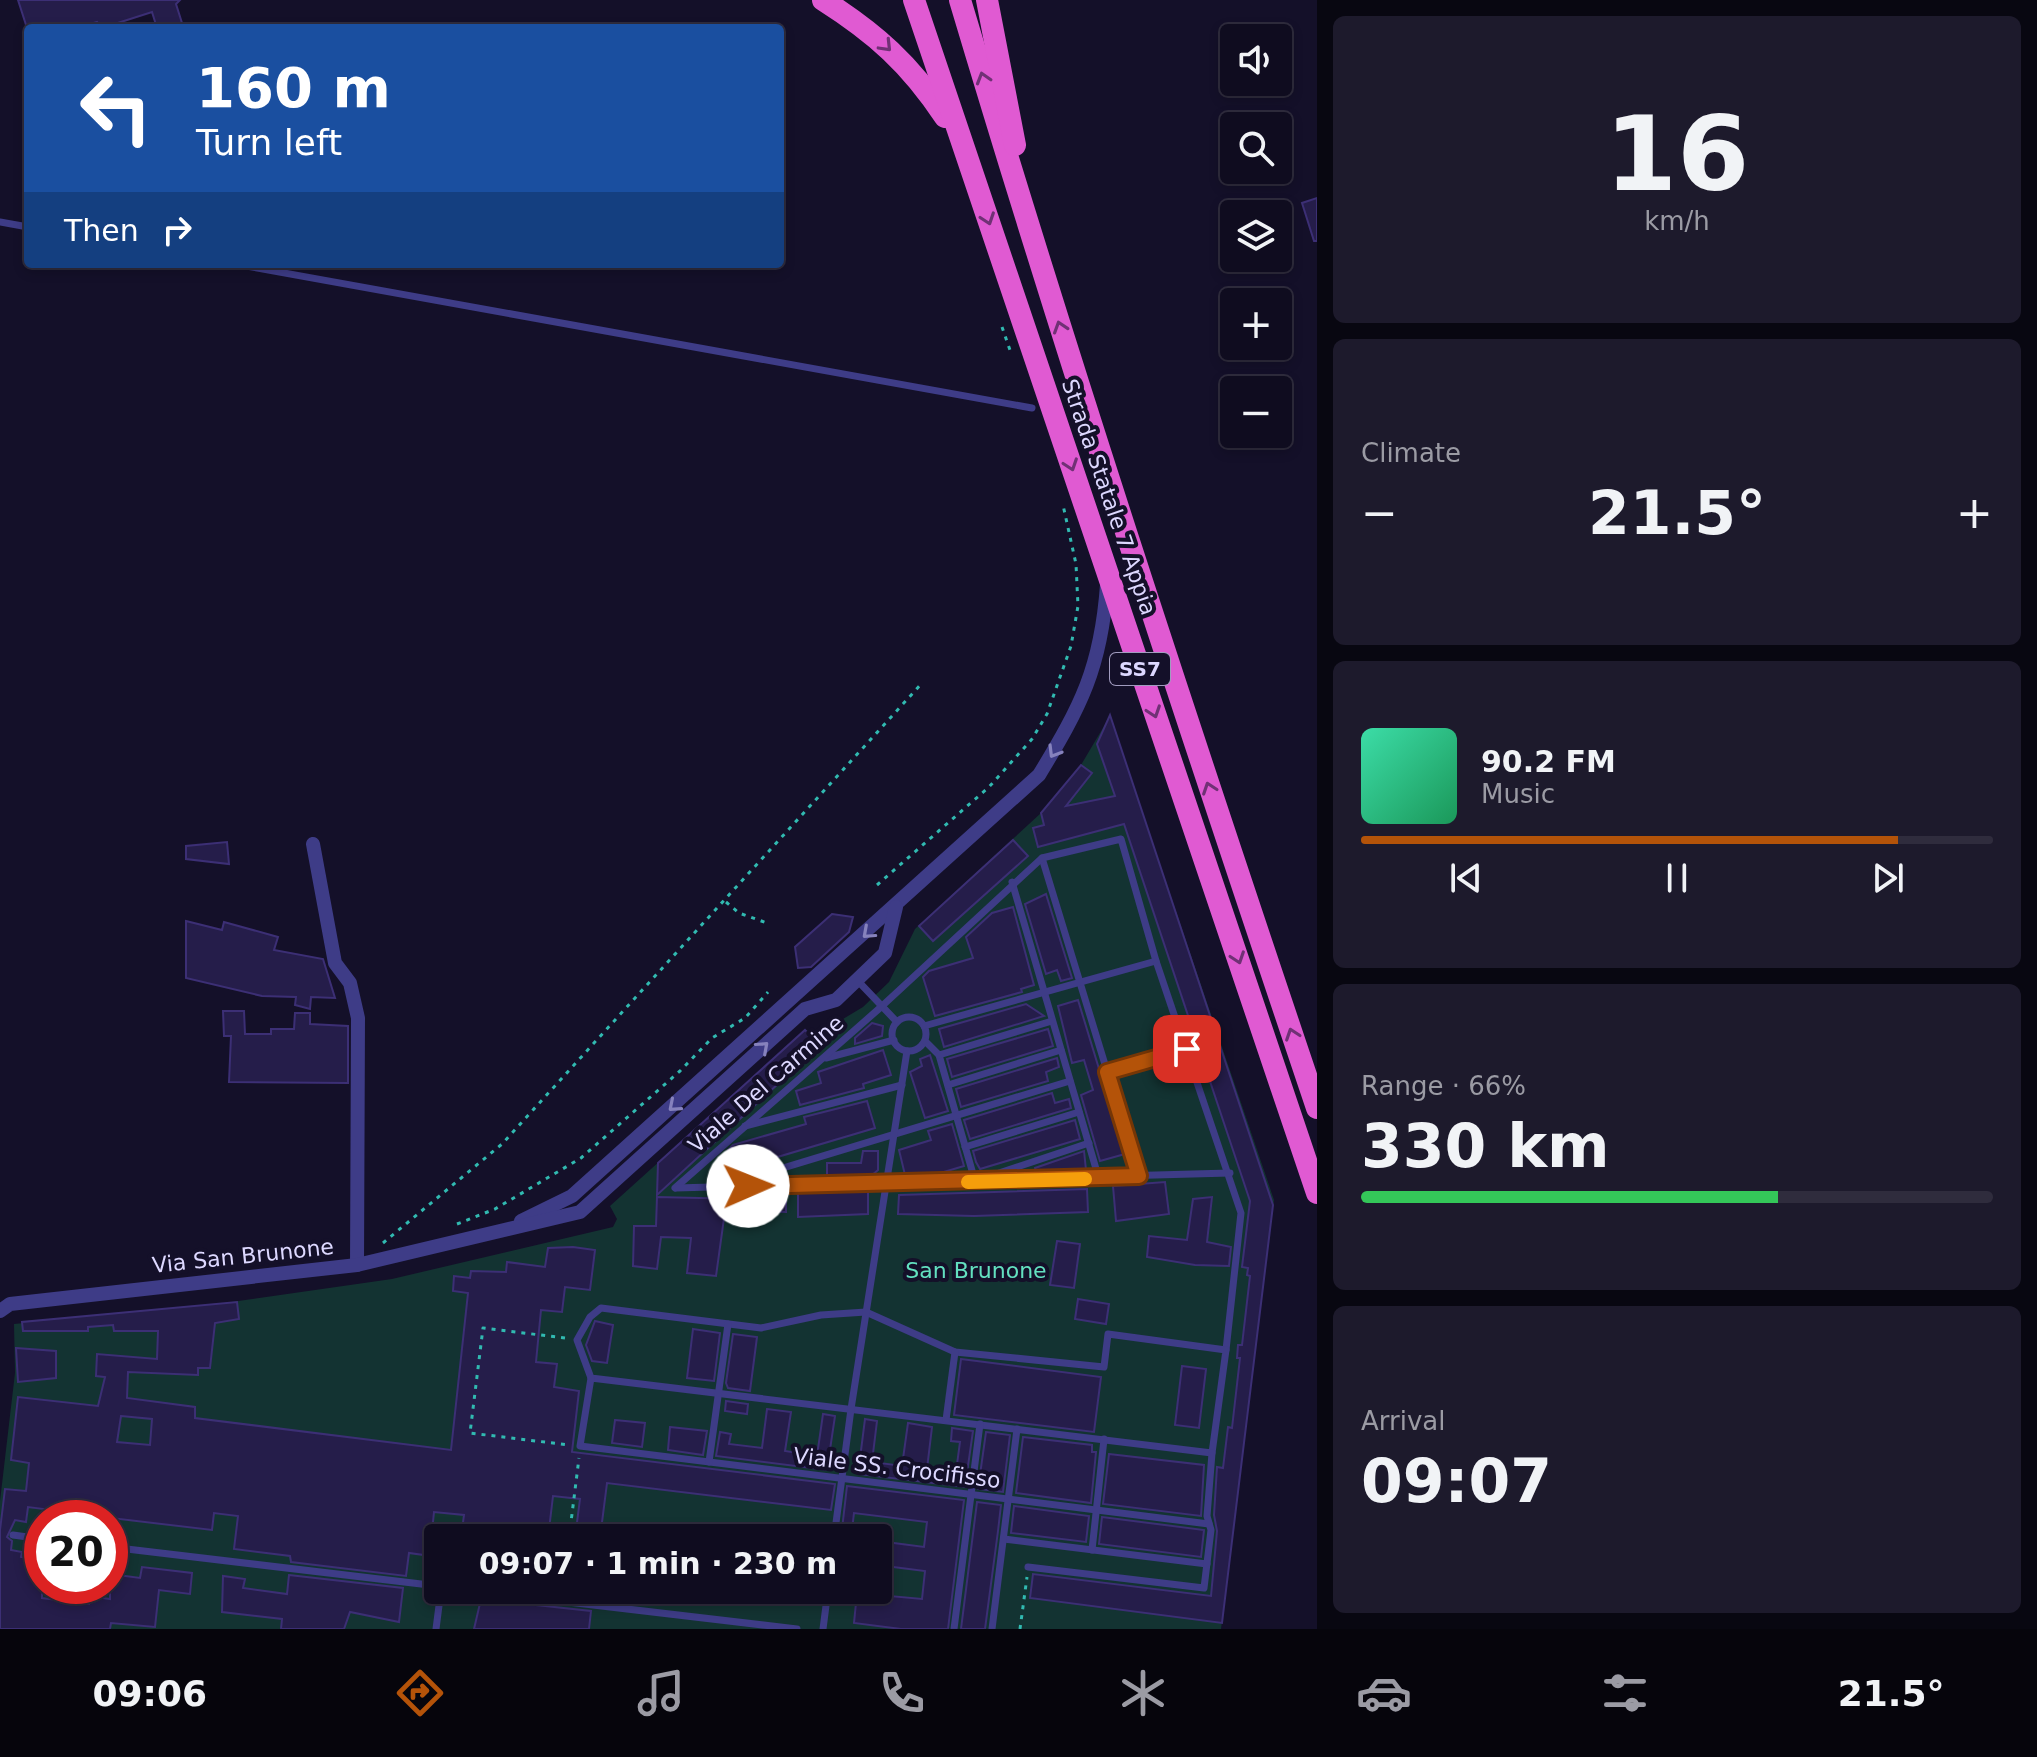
<!DOCTYPE html>
<meta charset="utf-8">
<style>
:root{--surface:#0f0c1f;--page:#1d1a2c;--text:#f1f3f6;--muted:#9b9ba4;--line:#2f2c3d;--accent:#b45309}
body{margin:0;font-family:"DejaVu Sans",sans-serif;background:var(--page);color:var(--text);height:100vh;display:flex;flex-direction:column;font-size:30px;white-space:nowrap}
*{box-sizing:border-box;margin:0}
p{font-size:26px;color:var(--muted)}
.icon{flex:none;width:44px;height:44px;fill:none;stroke:currentColor;stroke-width:2;stroke-linecap:round;stroke-linejoin:round}
.map{position:relative;flex:1;overflow:hidden}
.side{display:flex;flex-direction:column;gap:16px;padding:16px;background:#080711;width:720px}
.side>*{flex:none}
.guide{position:absolute;left:24px;top:24px;width:760px;height:244px;border-radius:8px;box-shadow:0 4px 12px #0003,0 0 0 2px var(--line);background:#1a4fa0;color:#fff;overflow:hidden}
.buttons{position:absolute;left:1220px;top:24px;display:grid;gap:16px}
.buttons a{display:grid;place-items:center;width:72px;height:72px;border-radius:8px;background:var(--surface);box-shadow:0 4px 12px #0003,0 0 0 2px var(--line);font-size:40px}
.speed{position:absolute;left:24px;top:1500px;display:flex;gap:16px;font-size:40px;font-weight:700;text-align:center}
.speed>*{display:grid;place-content:center;width:104px;height:104px;border-radius:50%;background:var(--surface);box-shadow:0 4px 12px #0003,0 0 0 2px var(--line);line-height:1}
.speed .limit{border:12px solid #d22;background:#fff;color:#111}
.pin{position:absolute;display:grid;place-items:center;width:68px;height:68px;color:#fff;margin:-34px;border-radius:16px;box-shadow:0 4px 12px #0006}
.me{position:absolute;width:88px;margin:-44px;rotate:89deg;stroke-linejoin:round;filter:drop-shadow(0 0 6px #0008)}
.turn{display:flex;align-items:center;gap:28px;height:168px;padding:0 40px;font-size:36px}
.turn .icon{width:104px;height:104px;stroke-width:2.5}
.turn b{display:block;font-size:56px;line-height:68px}
.then{display:flex;align-items:center;height:76px;padding:0 40px;background:#0003;gap:16px;font-size:30px}
.big{font-size:60px;font-weight:600;line-height:1.1}
.side .card{flex:1;display:flex;flex-direction:column;justify-content:center;gap:12px;min-width:0;padding:0 28px;border-radius:12px;background:var(--page)}
.side .dial{align-items:center;gap:0}
.dial b{font-size:104px;line-height:1}
.song{display:flex;align-items:center;gap:24px}
.cover{width:96px;height:96px;border-radius:12px;background:linear-gradient(135deg,hsl(160 70% 55%),hsl(150 70% 35%))}
.played{height:8px;border-radius:4px;background:linear-gradient(90deg,var(--accent) 85%,var(--line) 85%)}
.keys{display:flex;justify-content:space-around;direction:ltr}
.heat{display:flex;justify-content:space-between;align-items:center;font-size:44px;direction:ltr}
.charge{height:12px;border-radius:6px;background:linear-gradient(90deg,#34c759 66%,var(--line) 0)}
.trip{position:absolute;left:424px;top:1524px;width:468px;height:80px;border-radius:8px;background:var(--surface);box-shadow:0 4px 12px #0003,0 0 0 2px var(--line);font-weight:600;line-height:80px;text-align:center}
.tabs{display:flex;height:128px;justify-content:space-around;align-items:center;background:#06050c;color:var(--muted)}
.tabs .icon{width:56px;height:56px}
.tabs .on{color:var(--accent)}
.tabs b{font-size:36px;color:var(--text)}
main{display:flex;flex:1;min-height:0}
.map>svg:first-child{display:block}
.green{fill:#133332;fill-rule:evenodd}
.building{fill:#251d4a;stroke:#3c2f75;stroke-width:2;fill-rule:evenodd}
.lines{fill:none;stroke-linecap:round;stroke-linejoin:round}
.path{stroke:#31bab1;stroke-width:3;stroke-dasharray:4 6;stroke-linecap:butt}
.service{stroke:#3e3c87;stroke-width:7}
.minor{stroke:#3e3c87;stroke-width:14}
.trunk{stroke:#e05ad2;stroke-width:22}
.oneway{stroke:#703175}
.oneway2{stroke:#8682bd}
.route-casing{stroke:#753606;stroke-width:20}
.route{stroke:#b45309;stroke-width:14}
.slow{stroke:#f59e0b;stroke-width:14}
.labels{text-anchor:middle;dominant-baseline:central;stroke-width:8;stroke-linejoin:round;paint-order:stroke}
.shield{fill:#141029;stroke:#a19cbf;stroke-width:2}
.shield-label{font-size:20px;font-weight:bold;fill:#ddd8ff}
.street-label{font-size:22px;fill:#ddd8ff;stroke:#141029}
.park-label{font-size:22px;fill:#63e0c0;stroke:#141029}
</style>
<main>
<div class="map">
<svg width="1317" height="1629" viewBox="0 0 1317 1629">
<rect width="100%" height="100%" fill="#141029"/>
<path class="green" d="M1111 720 1274 1200 1221 1629H0V1501L15 1373 14 1324 210 1305 392 1279 613 1227 617 1219 610 1206 805 1030H819L843 1019 863 1007 889 982 915 929 1041 813 1081 765 1107 721ZM42 1518H110V1586H42ZM438 1538H878V1590H438Z"/>
<g class="building">
<polygon points="18,0 180,0 176,4 182,23 157,28 152,12 102,28 97,22 77,28 27,28"/>
<polygon points="1317,198 1317,241 1314,241 1302,203"/>
<polygon points="1110,715 1273,1205 1222,1623 1030,1598 1033,1574 1211,1596 1217,1531 1214,1515 1217,1467 1223,1468 1228,1427 1232,1428 1240,1358 1237,1358 1238,1345 1242,1345 1250,1276 1247,1275 1248,1268 1242,1267 1250,1201 1124,824 1038,847 1033,828 1044,825 1041,813 1081,765 1092,773 1066,806 1115,796 1097,744"/>
<polygon points="1013,840 1028,856 933,941 919,926"/>
<polygon points="227,842 229,864 186,859 186,846"/>
<polygon points="1046,894 1072,978 1061,981 1057,970 1046,974 1025,904"/>
<polygon points="1013,907 1034,985 1021,989 1022,992 935,1016 923,977 929,971 973,958 966,937 992,913"/>
<polygon points="832,914 853,917 849,932 811,967 798,968 795,947"/>
<polygon points="186,921 222,930 224,922 278,937 274,950 323,959 335,998 311,997 310,1009 295,1005 296,997 262,996 186,978"/>
<polygon points="1078,1000 1125,1154 1100,1161 1081,1095 1093,1090 1084,1060 1072,1063 1058,1006"/>
<polygon points="1026,1004 1044,1016 944,1047 939,1029"/>
<polygon points="223,1011 244,1011 245,1034 271,1034 271,1029 294,1029 295,1013 310,1013 310,1024 348,1026 348,1083 229,1082 231,1036 224,1036"/>
<polygon points="872,1023 883,1026 882,1036 855,1044 855,1038"/>
<polygon points="1048,1029 1053,1046 952,1077 947,1059"/>
<polygon points="805,1030 811,1036 819,1030 827,1039 657,1195 658,1163"/>
<polygon points="883,1050 891,1075 863,1084 864,1088 800,1105 796,1091 821,1083 818,1072"/>
<polygon points="930,1055 948,1111 925,1118 910,1072 922,1066 920,1059"/>
<polygon points="1057,1058 1059,1067 1046,1072 1048,1081 961,1107 956,1089"/>
<polygon points="1052,1093 1055,1103 1069,1099 1071,1108 970,1139 964,1120"/>
<polygon points="867,1101 875,1128 734,1170 728,1150 733,1145 806,1124 804,1117"/>
<polygon points="1075,1120 1080,1139 980,1169 976,1162 973,1151"/>
<polygon points="952,1124 964,1166 937,1174 905,1175 899,1150 931,1140 928,1131"/>
<polygon points="863,1151 878,1151 878,1170 871,1176 827,1177 827,1163 861,1163"/>
<polygon points="1084,1151 1086,1170 1036,1172 1035,1168"/>
<polygon points="1165,1182 1169,1214 1116,1221 1113,1186"/>
<polygon points="868,1189 868,1214 798,1217 798,1193"/>
<polygon points="1087,1189 1088,1212 974,1216 898,1214 899,1195"/>
<polygon points="657,1197 786,1200 786,1212 725,1211 716,1276 687,1273 691,1238 661,1237 657,1269 633,1266 634,1226 656,1226"/>
<polygon points="1212,1197 1207,1242 1231,1247 1229,1266 1195,1265 1147,1257 1149,1236 1187,1240 1193,1199"/>
<polygon points="1057,1241 1080,1244 1074,1288 1050,1285"/>
<path d="M573 1247 595 1250 590 1290 565 1287 562 1312 541 1310 536 1362 557 1364 554 1387 579 1391 572 1452 835 1484 831 1510 607 1483 600 1538H575L580 1499 553 1496 548 1538H493L494 1534 462 1530 464 1515 434 1512 431 1542 438 1543V1557L409 1553 406 1576 291 1562 290 1556 234 1549 238 1516 214 1513 212 1530 78 1514 77 1518H59L60 1511 28 1507 26 1522 15 1520 7 1537 12 1541 11 1550 22 1552 21 1557 42 1560V1598L89 1604 90 1596 110 1599V1574L140 1578 142 1567 192 1573 190 1594 159 1590 155 1627 111 1623 110 1629H0V1530L5 1489 26 1491 29 1463 11 1460 18 1397 98 1406 105 1377 96 1376 97 1354 157 1359 158 1331H114L113 1325 88 1327V1331H23L22 1322 237 1302 239 1319 215 1323 210 1368H198V1375L128 1372 127 1398 195 1407V1418L451 1450 468 1293 453 1291 454 1276 470 1278 471 1271 506 1272 507 1262 545 1267 548 1248ZM121 1416 152 1419 150 1445 117 1442Z"/>
<polygon points="1078,1299 1109,1304 1106,1324 1075,1319"/>
<polygon points="595,1321 613,1325 607,1363 592,1361 586,1345"/>
<polygon points="693,1329 720,1333 714,1381 687,1378"/>
<polygon points="733,1334 757,1337 750,1391 728,1388 726,1383"/>
<polygon points="16,1348 56,1351 56,1378 18,1382"/>
<polygon points="961,1359 1101,1377 1094,1432 954,1415"/>
<polygon points="1182,1366 1206,1369 1199,1428 1175,1425"/>
<polygon points="726,1401 748,1404 747,1414 725,1411"/>
<polygon points="767,1409 791,1412 785,1451 817,1456 823,1414 835,1416 827,1470 716,1456 720,1432 731,1434 729,1444 762,1448"/>
<polygon points="865,1419 877,1421 872,1462 902,1466 908,1423 932,1427 927,1469 956,1472 960,1442 951,1441 952,1428 973,1431 965,1487 858,1474"/>
<polygon points="615,1420 645,1423 642,1447 612,1443"/>
<polygon points="670,1427 707,1431 703,1455 668,1450"/>
<polygon points="986,1432 1010,1435 1003,1492 978,1489"/>
<polygon points="1023,1437 1092,1445 1092,1452 1096,1452 1091,1503 1016,1493"/>
<polygon points="1109,1454 1204,1465 1201,1516 1103,1504"/>
<polygon points="847,1486 964,1500 948,1629 901,1629 854,1623 857,1593 922,1599 925,1571 878,1565 878,1541 924,1547 927,1522 854,1513 851,1538 841,1538"/>
<polygon points="977,1502 1001,1505 998,1531 985,1629 961,1629"/>
<polygon points="1014,1506 1089,1516 1086,1542 1011,1533"/>
<polygon points="1102,1517 1204,1530 1201,1557 1099,1544"/>
<polygon points="289,1575 403,1588 399,1622 350,1612 344,1629 281,1629 282,1619 222,1612 223,1576 245,1579 243,1588 287,1594"/>
<polygon points="522,1590 594,1590 593,1598"/>
<polygon points="481,1599 591,1611 589,1629 474,1629"/>
</g>
<g class="lines">
<g class="path">
<polyline points="1002,327 1010,350"/>
<polyline points="877,885 989,787 1032,739 1047,714 1071,646 1078,606 1076,564 1063,505"/>
<polyline points="726,902 739,913 767,923"/>
<polyline points="457,1224 495,1209 581,1158 680,1071 712,1038 745,1018 768,992"/>
<polyline points="383,1243 502,1144 923,682"/>
<polyline points="565,1338 483,1328 470,1433 569,1445"/>
<polyline points="569,1538 579,1458"/>
<polyline points="1020,1629 1027,1577"/>
</g>
<g class="service">
<polyline points="0,222 28,227"/>
<polyline points="235,264 1032,408"/>
<polyline points="1042,858 1139,1176"/>
<polyline points="1012,882 1099,1179"/>
<polyline points="857,980 897,1022"/>
<circle cx="909" cy="1034" r="17"/>
<polyline points="924,1026 1156,961"/>
<polyline points="925,1041 939,1055 975,1181 1089,1143"/>
<polyline points="939,1055 1052,1021"/>
<polyline points="826,1058 894,1040"/>
<polyline points="1107,1072 1187,1049"/>
<polyline points="948,1085 1061,1050"/>
<polyline points="745,1126 902,1085"/>
<polyline points="965,1147 1079,1112"/>
<polyline points="748,1186 760,1175 1070,1081"/>
<polyline points="675,1188 881,1007 1042,858 1121,839 1156,961 1241,1213 1226,1350"/>
<polyline points="676,1188 1230,1173"/>
<polygon points="601,1308 761,1328 821,1315 866,1312 955,1352 1104,1367 1108,1334 1226,1350 1212,1453 591,1378 577,1340 590,1317"/>
<polyline points="591,1378 580,1446 1209,1524"/>
<polyline points="946,1420 955,1352"/>
<polyline points="709,1462 728,1324"/>
<polyline points="13,1535 42,1539"/>
<polyline points="834,1538 851,1409 907,1051"/>
<polyline points="1004,1539 1207,1564"/>
<polyline points="110,1547 438,1586"/>
<polyline points="1092,1550 1104,1439"/>
<polyline points="1028,1567 1204,1588 1211,1530 1207,1516 1212,1453"/>
<polyline points="466,1590 797,1629"/>
<polyline points="436,1629 441,1590"/>
<polyline points="823,1629 828,1590"/>
<polyline points="954,1629 980,1424"/>
<polyline points="992,1629 1017,1429"/>
</g>
<g class="minor">
<polyline points="313,844 335,963 350,983 358,1018 357,1265"/>
<path d="M521 1221 572 1196 1039 775C1081 706 1101 668 1107 585"/>
<polyline points="0,1311 10,1304 357,1265 580,1212 805,1009 836,1000 885,953 896,907"/>
</g>
<g class="trunk">
<path d="M823 0C875 33 910 64 945 117"/>
<polyline points="914,0 1317,1193"/>
<path d="M960 0C1071 372 1193 740 1317 1108"/>
<polyline points="987,0 1015,145"/>
</g>
</g>
<defs><path id="oneway-chevron" d="M-2-3.5L2.5 0L-2 3.5" fill="none" stroke-width="1.6" stroke-linecap="round" stroke-linejoin="round" transform="scale(2)"/></defs>
<g class="oneway">
<use href="#oneway-chevron" transform="translate(886 46) rotate(46)"/>
<use href="#oneway-chevron" transform="translate(983 78) rotate(-107)"/>
<use href="#oneway-chevron" transform="translate(988 219) rotate(71)"/>
<use href="#oneway-chevron" transform="translate(1060 327) rotate(-108)"/>
<use href="#oneway-chevron" transform="translate(1071 465) rotate(71)"/>
<use href="#oneway-chevron" transform="translate(1154 712) rotate(71)"/>
<use href="#oneway-chevron" transform="translate(1209 788) rotate(-109)"/>
<use href="#oneway-chevron" transform="translate(1238 958) rotate(71)"/>
<use href="#oneway-chevron" transform="translate(1292 1034) rotate(-109)"/>
</g>
<g class="oneway2">
<use href="#oneway-chevron" transform="translate(1054 752) rotate(121)"/>
<use href="#oneway-chevron" transform="translate(868 933) rotate(138)"/>
<use href="#oneway-chevron" transform="translate(763 1047) rotate(-42)"/>
<use href="#oneway-chevron" transform="translate(674 1106) rotate(139)"/>
</g>
<g class="lines">
<g class="route-casing">
<polyline id="route" points="748,1186 1139,1176 1107,1072 1187,1049"/>
</g>
<use href="#route" class="route"/>
<polyline class="slow" points="968,1182 1085,1179"/>
</g>
<g class="labels">
<rect class="shield" x="1110" y="653" width="60" height="32" rx="6"/>
<g class="shield-label">
<text x="1140" y="669">SS7</text>
</g>
<g class="street-label">
<text transform="translate(1109 497) rotate(71)">Strada Statale 7 Appia</text>
<text transform="translate(766 1084) rotate(-41)">Viale Del Carmine</text>
<text transform="translate(243 1256) rotate(-6)">Via San Brunone</text>
<text transform="translate(897 1468) rotate(7)">Viale SS. Crocifisso</text>
</g>
<g class="park-label">
<text x="976" y="1270">San Brunone</text>
</g>
</g>
</svg>
<div class="buttons">
<a><svg class="icon" aria-label="sound" viewBox="0 0 24 24"><path d="M4 9h4l5-4v14l-5-4H4zM17 9q2 3 0 6"/></svg></a>
<a><svg class="icon" aria-label="search" viewBox="0 0 24 24"><circle cx="10" cy="10" r="6"/><path d="M15 15l6 6"/></svg></a>
<a><svg class="icon" aria-label="layers" viewBox="0 0 24 24"><path d="M12 4l9 5-9 5-9-5zM3 14l9 5 9-5"/></svg></a>
<a>+</a>
<a>−</a>
</div>
<div class="speed"><div class="limit">20</div></div>
<div class="pin" style="left:1187px;top:1049px;background:#d93025"><svg class="icon" aria-label="arrive" viewBox="0 0 24 24"><path d="M6 21V4h12l-3 4 3 4H6"/></svg></div>
<svg class="me" style="left:748px;top:1186px" viewBox="-20 -20 40 40"><circle r="19" fill="#fff"/><path d="M0-13L10 11 0 6-10 11z" fill="#b45309"/></svg>
<div class="trip">09:07 · 1 min · 230 m</div>
<div class="guide">
<div class="turn"><svg class="icon" aria-label="left" viewBox="0 0 24 24"><path d="M17 20v-9H6M10 6l-5 5 5 5"/></svg><div><b>160 m</b>Turn left</div></div>
<div class="then">Then<svg class="icon" aria-label="right" viewBox="0 0 24 24"><path d="M7 20v-9h11M14 6l5 5-5 5"/></svg></div>
</div>
</div>
<section class="side">
<div class="card dial"><b>16</b><p>km/h</p></div>
<div class="card"><p>Climate</p>
<div class="heat"><a>−</a><b class="big">21.5°</b><a>+</a></div>
</div>
<div class="card">
<div class="song"><i class="cover"></i><div><b>90.2 FM</b><p>Music</p></div></div>
<div class="played"></div>
<div class="keys"><svg class="icon" aria-label="previous" viewBox="0 0 24 24"><path d="M18 5L8 12l10 7zM5 5v14"/></svg><svg class="icon" aria-label="pause" viewBox="0 0 24 24"><path d="M8 5v14M16 5v14"/></svg><svg class="icon" aria-label="next" viewBox="0 0 24 24"><path d="M6 5l10 7-10 7zM19 5v14"/></svg></div>
</div>
<div class="card"><p>Range · 66%</p><b class="big">330 km</b><div class="charge"></div></div>
<div class="card"><p>Arrival</p><b class="big">09:07</b></div>
</section>
</main>
<nav class="tabs">
<b>09:06</b>
<svg class="icon on" aria-label="directions" viewBox="0 0 24 24"><path d="M12 3l9 9-9 9-9-9zM9 14v-3h6M13 9l2 2-2 2"/></svg>
<svg class="icon" aria-label="music" viewBox="0 0 24 24"><path d="M9 18V5l10-2v13"/><circle cx="6" cy="18" r="3"/><circle cx="16" cy="16" r="3"/></svg>
<svg class="icon" aria-label="phone" viewBox="0 0 24 24"><path d="M5 4h4l2 5-3 2q2 4 5 5l2-3 5 2v4C11 20 4 13 5 4z"/></svg>
<svg class="icon" aria-label="climate" viewBox="0 0 24 24"><path d="M12 3v18M4 7l16 10M4 17L20 7"/></svg>
<svg class="icon" aria-label="car" viewBox="0 0 24 24"><path d="M5 17H2v-5l4-1 3-4h7l3 4 3 1v5h-3M9 17h6M6 11h13"/><circle cx="7" cy="17" r="2"/><circle cx="17" cy="17" r="2"/></svg>
<svg class="icon" aria-label="filters" viewBox="0 0 24 24"><path d="M4 7h16M4 17h16"/><circle cx="9" cy="7" r="2"/><circle cx="15" cy="17" r="2"/></svg>
<b>21.5°</b>
</nav>
